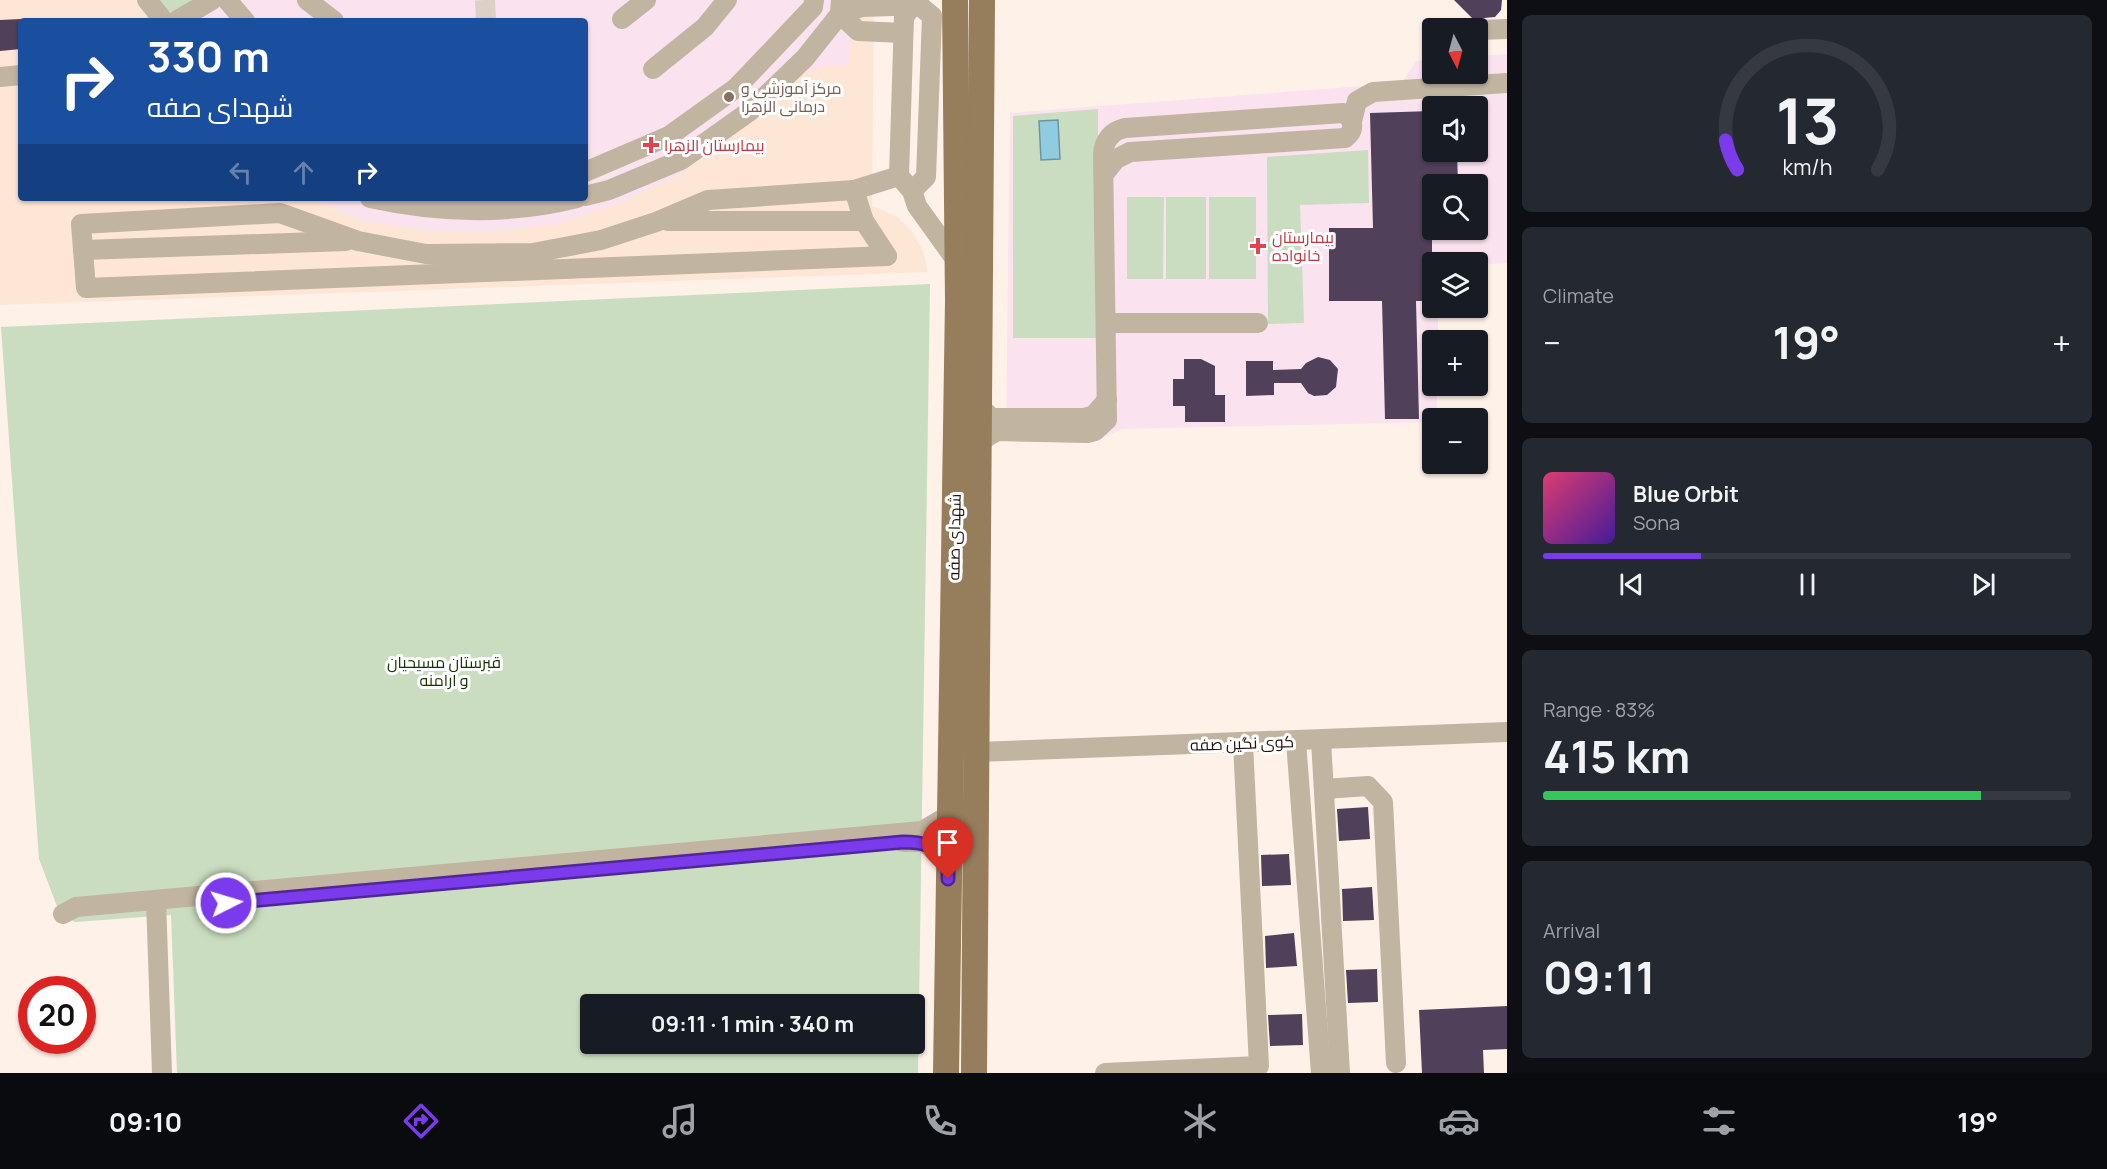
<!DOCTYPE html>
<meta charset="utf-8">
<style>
:root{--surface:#171b24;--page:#242831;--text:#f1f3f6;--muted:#9ea1a6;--line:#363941;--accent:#7c3aed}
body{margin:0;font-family:Manrope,Cairo,sans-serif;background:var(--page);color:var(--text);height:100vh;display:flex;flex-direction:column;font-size:22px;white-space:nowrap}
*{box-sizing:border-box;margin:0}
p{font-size:20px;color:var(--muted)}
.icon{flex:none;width:33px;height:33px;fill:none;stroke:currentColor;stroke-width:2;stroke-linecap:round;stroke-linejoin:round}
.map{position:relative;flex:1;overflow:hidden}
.sheet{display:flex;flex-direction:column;gap:15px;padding:15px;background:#0d0f14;width:600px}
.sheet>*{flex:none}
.hud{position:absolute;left:18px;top:18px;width:570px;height:183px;border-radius:6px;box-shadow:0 2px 4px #0004;background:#1a4fa0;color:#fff;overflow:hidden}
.needle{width:39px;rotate:174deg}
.controls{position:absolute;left:1422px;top:18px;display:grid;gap:12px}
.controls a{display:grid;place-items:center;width:66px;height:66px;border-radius:6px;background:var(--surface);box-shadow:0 2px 4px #0004;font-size:30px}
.speed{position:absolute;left:18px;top:976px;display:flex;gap:12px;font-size:30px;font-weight:700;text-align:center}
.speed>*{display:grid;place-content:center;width:78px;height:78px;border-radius:50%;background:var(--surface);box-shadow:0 2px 4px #0004;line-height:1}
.speed .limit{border:9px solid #d22;background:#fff;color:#111}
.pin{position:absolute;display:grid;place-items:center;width:51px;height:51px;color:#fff;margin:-62px -26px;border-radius:50% 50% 50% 0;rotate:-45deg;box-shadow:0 0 6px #0007}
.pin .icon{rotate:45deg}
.me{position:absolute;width:66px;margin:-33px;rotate:85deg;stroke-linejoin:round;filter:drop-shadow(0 0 4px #0008)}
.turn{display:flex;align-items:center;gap:21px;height:126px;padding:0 30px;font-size:27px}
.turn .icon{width:78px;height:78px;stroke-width:2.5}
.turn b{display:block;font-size:42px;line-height:51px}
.lanes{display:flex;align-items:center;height:57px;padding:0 30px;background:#0003;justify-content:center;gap:30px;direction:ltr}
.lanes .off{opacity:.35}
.big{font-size:45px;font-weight:700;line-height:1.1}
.sheet .card{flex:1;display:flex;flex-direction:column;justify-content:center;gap:9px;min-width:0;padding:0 21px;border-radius:9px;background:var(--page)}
.sheet .dial{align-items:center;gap:0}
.dial svg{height:156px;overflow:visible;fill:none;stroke:var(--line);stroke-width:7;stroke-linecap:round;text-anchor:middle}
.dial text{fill:var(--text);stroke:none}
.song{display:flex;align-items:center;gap:18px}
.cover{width:72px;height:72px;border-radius:9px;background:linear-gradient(135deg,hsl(340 70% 55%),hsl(260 70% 35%))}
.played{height:6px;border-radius:3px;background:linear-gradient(90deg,var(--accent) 30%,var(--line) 30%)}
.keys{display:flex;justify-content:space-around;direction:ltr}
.heat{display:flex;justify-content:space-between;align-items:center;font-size:33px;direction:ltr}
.charge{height:9px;border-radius:4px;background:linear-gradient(90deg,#34c759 83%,var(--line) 0)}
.trip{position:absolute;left:580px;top:994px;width:345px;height:60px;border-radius:6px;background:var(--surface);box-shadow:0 2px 4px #0004;font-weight:700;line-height:60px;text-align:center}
.dock{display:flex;height:96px;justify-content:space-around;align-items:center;background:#090b0e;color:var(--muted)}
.dock .icon{width:42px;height:42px}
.dock .selected{color:var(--accent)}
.dock b{font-size:27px;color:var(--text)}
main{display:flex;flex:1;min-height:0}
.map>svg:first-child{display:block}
.built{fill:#fde6d5;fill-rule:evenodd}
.medical{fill:#fae2ee;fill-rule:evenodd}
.green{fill:#caddc0;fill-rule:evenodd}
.water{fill:#8fccdf;stroke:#6d95a0;stroke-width:1.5}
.building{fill:#504059}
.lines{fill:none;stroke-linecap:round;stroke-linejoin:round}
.minor-tunnel{stroke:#ddd0c7;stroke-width:20;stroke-dasharray:20 10;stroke-linecap:butt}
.minor{stroke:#c1b4a1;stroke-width:20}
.major{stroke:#967d5b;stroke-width:26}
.route-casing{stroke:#51269a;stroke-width:15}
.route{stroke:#7c3aed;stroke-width:10}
.education-dot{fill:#8d6e63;stroke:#fff;stroke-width:2}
.health-dot{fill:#e0444e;stroke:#fff;stroke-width:2}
.labels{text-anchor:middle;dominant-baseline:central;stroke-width:6;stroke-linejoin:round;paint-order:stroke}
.education-label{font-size:16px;fill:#785e54;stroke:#fff;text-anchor:start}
.health-label{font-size:16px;fill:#be3a42;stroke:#fff;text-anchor:start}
.street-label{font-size:16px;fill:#1f140c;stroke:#fff}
.park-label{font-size:16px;fill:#183204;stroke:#fff}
</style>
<main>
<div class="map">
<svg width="1507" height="1073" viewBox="0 0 1507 1073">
<rect width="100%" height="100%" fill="#fef1e8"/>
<path class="built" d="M0 0H874L872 206 896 216 911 230 923 251 928 272 0 305ZM21 21H585V198H21Z"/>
<g class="medical">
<polygon points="150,0 854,0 849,65 821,67 801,74 757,115 678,175 618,204 556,224 488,232 433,231 363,221 311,198 585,198 585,21 166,21"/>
<path d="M1507 54V263L1478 265V262H1432V308H1438V340H1432V386H1437V418H1432V422L1122 429 1091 443 1006 441 1010 113 1402 83 1416 61 1432 59V74H1478V56ZM1432 106H1478V152H1432ZM1432 184H1478V230H1432Z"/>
</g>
<g class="green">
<polygon points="157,0 203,0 181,13 166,11"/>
<polygon points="1098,109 1097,338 1013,338 1013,116"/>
<polygon points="1368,150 1369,203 1300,205 1304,323 1268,324 1267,157"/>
<polygon points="1127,197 1164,197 1163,279 1127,279"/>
<rect x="1166" y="197" width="40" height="82"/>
<rect x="1209" y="197" width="47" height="82"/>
<path d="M930 284 918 1073H177L171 915 75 922 60 914 39 859 1 327ZM591 1005H915V1044H591Z"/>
</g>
<polygon class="water" points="1058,120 1060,159 1041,160 1039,121"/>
<g class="building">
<polygon points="1454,0 1502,0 1501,10 1495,17 1473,19"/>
<polygon points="21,19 21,49 0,51 0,20"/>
<polygon points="1432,111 1432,152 1457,152 1458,184 1432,184 1432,301 1416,301 1419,419 1385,419 1382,301 1329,301 1329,228 1373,228 1370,113"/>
<polygon points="1318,357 1330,360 1338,369 1336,387 1327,395 1314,396 1308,393 1301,383 1274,383 1274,395 1246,396 1246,361 1273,361 1273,370 1301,369 1306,363"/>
<polygon points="1184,359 1201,359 1215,366 1215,395 1225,395 1225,422 1185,422 1185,406 1173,406 1173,379 1184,379"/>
<polygon points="1368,807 1370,839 1339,841 1337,809"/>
<polygon points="1289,854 1291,885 1262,886 1261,855"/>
<polygon points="1372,887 1374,920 1343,921 1342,889"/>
<polygon points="1294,933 1297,966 1266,968 1265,936"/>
<polygon points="1377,969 1378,1002 1348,1003 1346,970"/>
<polygon points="1507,1006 1507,1049 1483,1050 1484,1073 1422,1073 1419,1010"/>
<polygon points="1302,1014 1303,1045 1270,1046 1268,1015"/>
</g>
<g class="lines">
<polyline class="minor-tunnel" points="485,0 486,21"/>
<g class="minor">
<polyline points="147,0 164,21"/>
<polyline points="227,0 245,21"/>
<polyline points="307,0 334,21"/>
<polyline points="915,2 904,17 899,176 912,191 917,206 958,263"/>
<polyline points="622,19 646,0"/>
<polyline points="176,21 212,0"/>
<polyline points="1478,30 1507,29"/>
<polyline points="903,33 858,31 840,14 862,7 892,6 919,0"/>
<polyline points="653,69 705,27 727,0"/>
<polyline points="0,77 21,75"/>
<polyline points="1352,121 1357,101 1373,92 1507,83"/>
<polyline points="585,172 669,136 736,88 813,7 814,0"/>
<polyline points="854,190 864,221 887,256"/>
<polyline points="912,191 926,177 932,16 915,2"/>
<polyline points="585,196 609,190 681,160 750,111 805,58 840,14 841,0"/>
<path d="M370 198C438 213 509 215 577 198"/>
<polyline points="667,221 864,221"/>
<polyline points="83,250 346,241"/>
<polyline points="887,256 86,288 81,224 280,213 358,241 426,254 533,253 601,240 656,222 708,200 854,190 899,176"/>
<polyline points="1106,323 1258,323"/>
<polyline points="980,407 992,418 1084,418 1094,415 1107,400"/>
<path d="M979 446 985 438 997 431 1087 433 1095 431 1107 420 1103 154C1104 141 1111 131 1125 128L1343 113C1355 119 1355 131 1345 138L1130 152 1116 159 1104 174"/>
<polyline points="1321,740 1340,1073"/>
<polyline points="1296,741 1321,1073"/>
<polyline points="977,752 1507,732"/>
<polyline points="1324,789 1368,786 1383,802 1396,1063"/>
<polyline points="902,842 923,842 948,860"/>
<polyline points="156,900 162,1073"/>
<polyline points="63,914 76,907 922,831 949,815"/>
<polyline points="1105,1073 1259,1066 1243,744"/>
</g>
<g class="major">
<polyline points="946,1073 958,301 955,0"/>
<polyline points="974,1073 982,0"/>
</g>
</g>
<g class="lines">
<g class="route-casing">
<path id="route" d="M226 903 903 842C925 842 931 845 948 860V879"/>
</g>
<use href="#route" class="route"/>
</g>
<circle class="education-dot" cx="729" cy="97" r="6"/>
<g class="health-dot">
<path d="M648 136h6v6h6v6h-6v6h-6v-6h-6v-6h6z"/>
<path d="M1255 237h6v6h6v6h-6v6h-6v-6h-6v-6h6z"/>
</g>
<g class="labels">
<g class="education-label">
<text x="741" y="88">مرکز آموزشی و<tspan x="741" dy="18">درمانی الزهرا</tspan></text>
</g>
<g class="health-label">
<text x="664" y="145">بیمارستان الزهرا</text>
<text x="1272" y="237">بیمارستان<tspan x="1272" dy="18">خانواده</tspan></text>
</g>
<g class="street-label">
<text transform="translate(954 537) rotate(-89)">شهدای صفه</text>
<text transform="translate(1242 743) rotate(-2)">کوی نگین صفه</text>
</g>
<g class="park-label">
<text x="444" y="662">قبرستان مسیحیان<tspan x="444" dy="18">و ارامنه</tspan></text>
</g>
</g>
</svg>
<div class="controls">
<a><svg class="needle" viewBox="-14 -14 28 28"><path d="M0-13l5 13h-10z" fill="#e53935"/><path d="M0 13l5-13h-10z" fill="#9ea1a6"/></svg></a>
<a><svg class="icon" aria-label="sound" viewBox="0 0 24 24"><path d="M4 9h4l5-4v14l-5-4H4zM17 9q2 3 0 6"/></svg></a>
<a><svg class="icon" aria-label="search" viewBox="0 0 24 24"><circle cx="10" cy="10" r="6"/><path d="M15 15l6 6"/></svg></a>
<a><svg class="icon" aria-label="layers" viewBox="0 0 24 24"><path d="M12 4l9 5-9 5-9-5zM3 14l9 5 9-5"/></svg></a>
<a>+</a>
<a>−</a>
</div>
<div class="speed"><div class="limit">20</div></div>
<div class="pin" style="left:948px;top:879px;background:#d93025"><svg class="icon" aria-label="arrive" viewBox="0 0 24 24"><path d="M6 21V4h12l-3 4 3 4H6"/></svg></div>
<svg class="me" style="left:226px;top:903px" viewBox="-20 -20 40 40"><circle r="17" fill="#7c3aed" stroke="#fff" stroke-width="3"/><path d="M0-11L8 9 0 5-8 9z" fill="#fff"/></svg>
<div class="trip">09:11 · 1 min · 340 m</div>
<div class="hud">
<div class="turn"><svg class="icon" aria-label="right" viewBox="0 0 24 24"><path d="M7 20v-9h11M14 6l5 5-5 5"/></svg><div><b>330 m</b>شهدای صفه</div></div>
<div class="lanes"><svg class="icon off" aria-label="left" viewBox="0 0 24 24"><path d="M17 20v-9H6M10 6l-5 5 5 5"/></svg><svg class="icon off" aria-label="ahead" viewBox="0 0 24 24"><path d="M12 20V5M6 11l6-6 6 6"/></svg><svg class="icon" aria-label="right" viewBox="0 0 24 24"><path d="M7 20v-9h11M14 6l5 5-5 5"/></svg></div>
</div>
</div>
<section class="sheet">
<div class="card dial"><svg viewBox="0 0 100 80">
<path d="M14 69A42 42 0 1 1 86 69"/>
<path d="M14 69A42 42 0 0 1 8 54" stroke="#7c3aed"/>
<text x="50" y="56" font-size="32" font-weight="700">13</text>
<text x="50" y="72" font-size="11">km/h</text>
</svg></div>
<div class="card"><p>Climate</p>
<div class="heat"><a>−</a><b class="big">19°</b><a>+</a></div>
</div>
<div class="card">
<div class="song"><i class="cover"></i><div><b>Blue Orbit</b><p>Sona</p></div></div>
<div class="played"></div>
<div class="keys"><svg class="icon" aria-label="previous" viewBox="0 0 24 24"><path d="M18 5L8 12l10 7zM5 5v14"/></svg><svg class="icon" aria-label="pause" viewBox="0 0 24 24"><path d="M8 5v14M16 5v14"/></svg><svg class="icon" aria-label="next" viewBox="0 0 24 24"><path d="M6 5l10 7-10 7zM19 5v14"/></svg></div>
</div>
<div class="card"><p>Range · 83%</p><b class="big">415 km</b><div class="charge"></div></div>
<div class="card"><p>Arrival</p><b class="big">09:11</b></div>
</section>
</main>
<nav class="dock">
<b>09:10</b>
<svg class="icon selected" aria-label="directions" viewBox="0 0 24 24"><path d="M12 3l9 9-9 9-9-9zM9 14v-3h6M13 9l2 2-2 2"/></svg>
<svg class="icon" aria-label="music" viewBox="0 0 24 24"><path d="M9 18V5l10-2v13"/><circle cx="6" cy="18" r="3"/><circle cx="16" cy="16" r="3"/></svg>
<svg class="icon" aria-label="phone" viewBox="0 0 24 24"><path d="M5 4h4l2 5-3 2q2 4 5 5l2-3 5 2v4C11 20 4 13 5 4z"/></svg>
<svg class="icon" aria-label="climate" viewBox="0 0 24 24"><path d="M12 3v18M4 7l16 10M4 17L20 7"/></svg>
<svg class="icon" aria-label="car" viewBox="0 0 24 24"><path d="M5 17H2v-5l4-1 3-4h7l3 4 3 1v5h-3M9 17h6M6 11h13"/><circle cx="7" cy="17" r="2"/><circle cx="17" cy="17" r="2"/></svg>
<svg class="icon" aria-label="filters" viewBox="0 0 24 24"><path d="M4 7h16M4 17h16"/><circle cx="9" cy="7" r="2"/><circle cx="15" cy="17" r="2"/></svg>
<b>19°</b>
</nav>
